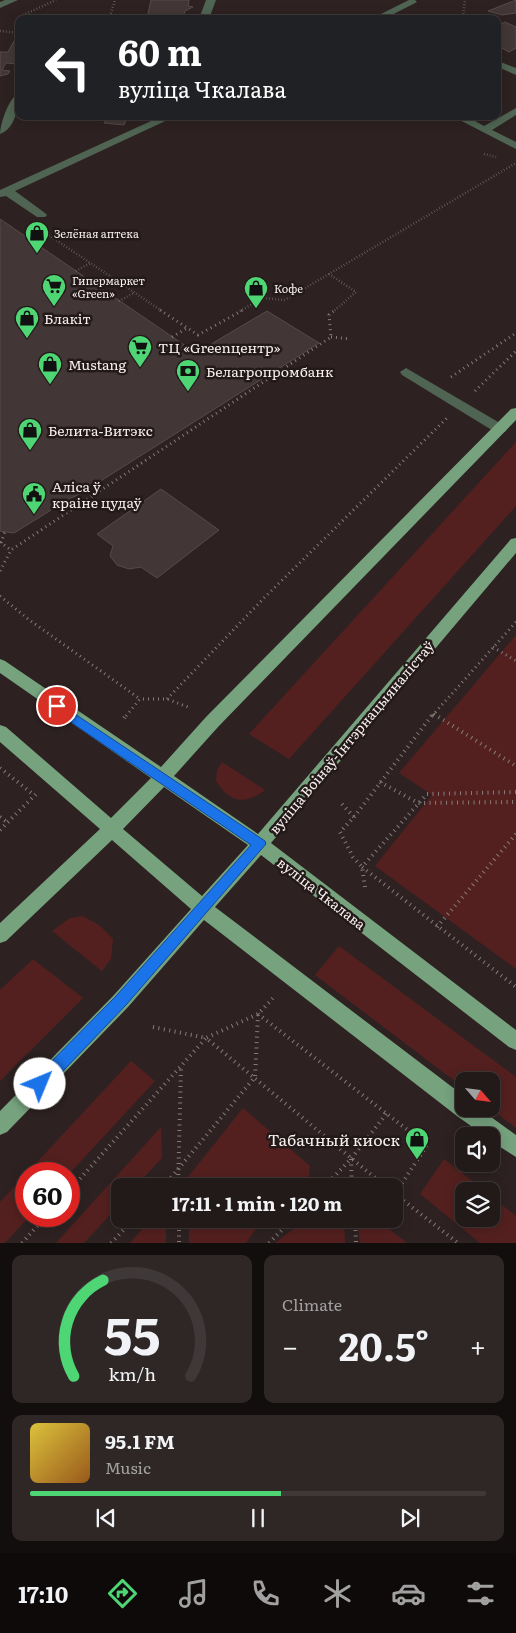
<!DOCTYPE html>
<meta charset="utf-8">
<style>
:root{--surface:#221a19;--page:#2e2726;--text:#f1f3f6;--muted:#a2a1a2;--line:#3f3838;--accent:#4ed675}
body{margin:0;font-family:Literata,serif;background:var(--page);color:var(--text);height:100vh;display:flex;flex-direction:column;font-size:19px;white-space:nowrap}
*{box-sizing:border-box;margin:0}
p{font-size:16px;color:var(--muted)}
.icon{flex:none;width:28px;height:28px;fill:none;stroke:currentColor;stroke-width:2;stroke-linecap:round;stroke-linejoin:round}
.map{position:relative;height:1243px;overflow:hidden}
.side{display:flex;flex-direction:column;gap:12px;padding:12px;background:#130e0e;flex:1}
.side>*{flex:none}
.top-card{position:absolute;left:15px;top:15px;width:486px;height:105px;border-radius:10px;box-shadow:0 2px 12px #0003,0 0 0 1px var(--line);background:#202124;color:#fff;overflow:hidden}
.needle{width:32px;rotate:118deg}
.tools{position:absolute;left:455px;top:1072px;display:grid;gap:10px}
.tools a{display:grid;place-items:center;width:45px;height:45px;border-radius:10px;background:var(--surface);box-shadow:0 2px 12px #0003,0 0 0 1px var(--line);font-size:25px}
.speed{position:absolute;left:15px;top:1162px;display:flex;gap:10px;font-size:25px;font-weight:700;text-align:center}
.speed>*{display:grid;place-content:center;width:65px;height:65px;border-radius:50%;background:var(--surface);box-shadow:0 2px 12px #0003,0 0 0 1px var(--line);line-height:1}
.speed .limit{border:8px solid #d22;background:#fff;color:#111}
.pin{position:absolute;display:grid;place-items:center;width:42px;height:42px;color:#fff;margin:-21px;border:2px solid #fff;border-radius:50%;box-shadow:0 1px 5px #0007}
.me{position:absolute;width:55px;margin:-28px;rotate:45deg;stroke-linejoin:round;filter:drop-shadow(0 0 4px #0008)}
.turn{display:flex;align-items:center;gap:18px;height:105px;padding:0 20px;font-size:22px}
.turn .icon{width:65px;height:65px;stroke-width:2.5}
.turn b{display:block;font-size:35px;line-height:42px}
.big{font-size:38px;font-weight:700;line-height:1.1}
.side .tile{flex:1;display:flex;flex-direction:column;justify-content:center;gap:8px;min-width:0;padding:0 18px;border-radius:10px;background:var(--page)}
.side .dial{align-items:center;gap:0}
.dial svg{height:130px;overflow:visible;fill:none;stroke:var(--line);stroke-width:7;stroke-linecap:round;text-anchor:middle}
.dial text{fill:var(--text);stroke:none}
.song{display:flex;align-items:center;gap:15px}
.cover{width:60px;height:60px;border-radius:8px;background:linear-gradient(135deg,hsl(50 70% 55%),hsl(30 70% 35%))}
.played{height:5px;border-radius:2px;background:linear-gradient(90deg,var(--accent) 55%,var(--line) 55%)}
.keys{display:flex;justify-content:space-around;direction:ltr}
.heat{display:flex;justify-content:space-between;align-items:center;font-size:28px;direction:ltr}
.side .tiles{flex:1;display:grid;gap:12px;grid-template-columns:1fr 1fr}
.tile:last-child{grid-column:span 2}
.trip{position:absolute;left:111px;top:1178px;width:292px;height:50px;border-radius:10px;background:var(--surface);box-shadow:0 2px 12px #0003,0 0 0 1px var(--line);font-weight:700;line-height:50px;text-align:center}
.menu{display:flex;height:80px;justify-content:space-around;align-items:center;background:#0e0a0a;color:var(--muted)}
.menu .icon{width:35px;height:35px}
.menu .active{color:var(--accent)}
.menu b{font-size:22px;color:var(--text)}
.map>svg:first-child{display:block}
.green{fill:#53201f}
.building{fill:#423736;stroke:#574b4a}
.lines{fill:none;stroke-linecap:round;stroke-linejoin:round}
.path-far2{stroke:#857c7b;stroke-width:2.5;stroke-dasharray:0.5 2.5;stroke-linecap:butt}
.path-far1{stroke:#857c7b;stroke-width:3;stroke-dasharray:1 4;stroke-linecap:butt}
.path{stroke:#857c7b;stroke-width:4;stroke-dasharray:1 4.5;stroke-linecap:butt}
.minor{fill:#4f6452;fill-rule:evenodd}
.major{fill:#76a27e;fill-rule:evenodd}
.route{fill:#1a73e8;stroke:#114b97}
.labels{text-anchor:middle;dominant-baseline:central;stroke-width:5;stroke-linejoin:round;paint-order:stroke}
.far-poi-label{font-size:11px;fill:#f7f0ef;stroke:#231918;text-anchor:start}
.poi-label{font-size:14px;fill:#f7f0ef;stroke:#231918;text-anchor:start}
.street-label{font-size:14px;fill:#f7f0ef;stroke:#231918}
.near-poi-label{font-size:16px;fill:#f7f0ef;stroke:#231918;text-anchor:end}
</style>
<div class="map">
<svg width="516" height="1243" viewBox="0 0 516 1243">
<rect width="100%" height="100%" fill="#2d2221"/>
<g class="green">
<polygon points="516,442 516,506 289,759 249,734"/>
<polygon points="516,635 516,969 375,866 432,795 399,773"/>
<path d="M222 762 265 790C244 806 229 802 216 781L217 771Z"/>
<polygon points="83,916 99,925 113,939 111,959 102,971 52,931 70,918"/>
<polygon points="339,946 516,1077 516,1128 491,1109 491,1081 464,1081 464,1088 315,975"/>
<polygon points="33,959 83,998 0,1081 0,990"/>
<polygon points="131,1061 155,1081 69,1174 26,1174"/>
<polygon points="243,1108 310,1166 308,1186 188,1186 188,1177"/>
<polygon points="161,1127 162,1158 136,1186 120,1186 120,1204 84,1243 56,1243"/>
<polygon points="444,1159 485,1191 464,1191 464,1219 491,1219 491,1196 516,1216 516,1243 480,1243 420,1194"/>
<polygon points="26,1174 26,1216 30,1216 5,1243 0,1243 0,1202"/>
<polygon points="151,1219 166,1219 166,1243 130,1243"/>
<polygon points="189,1219 267,1219 260,1223 246,1243 189,1243"/>
<polygon points="344,1219 345,1243 275,1243 304,1221"/>
<polygon points="362,1219 377,1219 407,1243 360,1243 358,1225"/>
</g>
<g class="building">
<polygon points="151,0 189,0 188,6 193,7 185,11 183,19 144,19 147,18"/>
<polygon points="516,0 516,13 502,15 488,11"/>
<polygon points="505,22 516,27 516,48 509,52 498,46 498,26"/>
<polygon points="14,41 19,43 19,64 6,63 2,70 10,71 8,74 0,76 0,52 8,52"/>
<polygon points="107,116 128,116 124,125 104,123"/>
<polygon points="0,219 196,353 267,311 319,343 80,494 69,499 14,533 0,531"/>
<polygon points="161,489 219,530 157,578 141,567 129,569 117,565 110,556 113,546 97,534"/>
</g>
<g class="lines">
<g class="path-far2">
<polyline points="23,15 56,0"/>
<polyline points="463,17 465,0"/>
<polyline points="109,19 115,0"/>
<polyline points="0,31 19,33"/>
<polyline points="484,154 496,157"/>
<polyline points="44,232 162,311"/>
<polyline points="76,271 90,263"/>
<polyline points="329,274 356,292 334,311"/>
<polyline points="119,301 134,293"/>
<polyline points="240,311 263,298 285,300 516,163"/>
</g>
<g class="path-far1">
<polyline points="160,310 198,335 243,310"/>
<polyline points="172,337 187,328"/>
<polyline points="331,337 351,339"/>
<polyline points="451,377 516,333"/>
<polyline points="475,391 516,351"/>
<polyline points="0,542 11,550"/>
<polyline points="1,543 5,531"/>
<polyline points="0,571 11,550 331,337 329,315 335,310"/>
<polyline points="0,596 28,619 140,699"/>
<polyline points="493,647 516,661"/>
<polyline points="167,699 264,598 447,418"/>
<polyline points="433,714 435,716"/>
<polyline points="126,716 140,699 167,699 188,707"/>
<polyline points="432,716 516,622"/>
</g>
<g class="path">
<polyline points="434,714 516,766"/>
<polyline points="124,718 127,714"/>
<polyline points="0,768 34,795"/>
<polyline points="380,782 418,803 516,802"/>
<polyline points="516,792 427,794 362,867 516,987"/>
<polyline points="342,804 354,817 340,832 353,857 362,867 365,887"/>
<polyline points="0,817 7,822"/>
<polyline points="354,817 433,714"/>
<polyline points="0,830 37,793"/>
<polyline points="437,927 516,834"/>
<polyline points="258,1014 427,1145 395,1194"/>
<polyline points="153,1027 206,1038 258,1014 274,997"/>
<polyline points="351,1159 352,1186"/>
<polyline points="164,1186 255,1077 258,1015"/>
<polyline points="178,1186 181,1068"/>
<polyline points="325,1186 351,1159 387,1113"/>
<polyline points="69,1191 206,1038 385,1186"/>
<polyline points="395,1194 458,1243"/>
<polyline points="179,1219 179,1243"/>
<polyline points="355,1219 356,1243"/>
<polyline points="22,1243 46,1216"/>
<polyline points="111,1243 134,1219"/>
<polyline points="269,1243 293,1219"/>
</g>
<g class="minor">
<polygon points="5,0 18,0 0,8 0,2"/>
<polygon points="206,0 216,0 209,19 199,19"/>
<polygon points="409,0 415,0 417,2 384,19 371,19"/>
<polygon points="498,61 516,68 516,75 498,67"/>
<path d="M19 93C19 106 15 129 0 134 0 124 9 97 19 93Z"/>
<polygon points="516,108 516,115 492,130 516,142 516,149 452,116 466,116 484,126"/>
<polygon points="162,116 176,116 15,191 45,213 47,215 45,217 37,217 6,196 0,197 0,190"/>
<polygon points="406,368 505,426 507,429 505,432 495,432 402,375 400,372"/>
</g>
<path class="major" d="M516 408V420L218 727 174 776 258 834 511 539 516 538V553L271 843 516 1030V1050L509 1047 261 855 215 907 464 1096V1109H480L516 1135V1157L491 1141V1136H485L457 1116 204 920 128 1007 7 1132 0 1135V1111L114 995 191 909 112 840 6 941 0 943V923L100 829 0 742V725L6 727 111 818 151 778 0 673V659L5 661 161 767 206 717 511 409ZM164 787 248 845 202 896 123 829Z"/>
</g>
<polygon class="route" points="57,702 265,841 266,844 126,1005 45,1090 40,1092 34,1090 32,1084 34,1079 116,996 251,845 53,710 51,706 53,703"/>
<defs>
<g id="shop-pin" transform="scale(1.25)"><path d="M0 17L-7.5 6A9.5 9.5 0 1 1 7.5 6Z" fill="#4ed675" stroke="#231918"/><path d="M-5-2.5h2.3a2.7 3.5 0 0 1 5.4 0H5L5.5 6h-11ZM-1.5-2.5h3a1.5 2.3 0 0 0-3 0Z" fill="#111"/></g>
<g id="supermarket-pin" transform="scale(1.25)"><path d="M0 17L-7.5 6A9.5 9.5 0 1 1 7.5 6Z" fill="#4ed675" stroke="#231918"/><path d="M-6-5.5h2.5l.6 2H6L4.5 2H-2.5L-4.4-4H-6ZM-1.5 3.2a1.3 1.3 0 1 0 .1 0ZM3 3.2a1.3 1.3 0 1 0 .1 0Z" fill="#111"/></g>
<g id="bank-pin" transform="scale(1.25)"><path d="M0 17L-7.5 6A9.5 9.5 0 1 1 7.5 6Z" fill="#4ed675" stroke="#231918"/><path d="M-6-4H6V4H-6ZM0-2.3a2.3 2.3 0 1 0 0 4.6a2.3 2.3 0 1 0 0-4.6Z" fill="#111"/></g>
<g id="civic-pin" transform="scale(1.25)"><path d="M0 17L-7.5 6A9.5 9.5 0 1 1 7.5 6Z" fill="#4ed675" stroke="#231918"/><path d="M-.6-6.5H3V-4.5H.6V-3L4-1V1h2V6H-6V1h2V-1L-.6-3ZM-1.2 2.5V6h2.4V2.5Z" fill="#111"/></g>
</defs>
<g fill-rule="evenodd">
<use href="#shop-pin" x="37" y="233"/>
<use href="#supermarket-pin" x="54" y="286"/>
<use href="#shop-pin" x="256" y="288"/>
<use href="#shop-pin" x="27" y="318"/>
<use href="#supermarket-pin" x="140" y="347"/>
<use href="#shop-pin" x="50" y="364"/>
<use href="#bank-pin" x="188" y="371"/>
<use href="#shop-pin" x="30" y="430"/>
<use href="#civic-pin" x="34" y="494"/>
<use href="#shop-pin" x="417" y="1139"/>
</g>
<g class="labels">
<g class="far-poi-label">
<text x="54" y="233">Зелёная аптека</text>
<text x="72" y="280">Гипермаркет<tspan x="72" dy="13">«Green»</tspan></text>
<text x="274" y="288">Кофе</text>
</g>
<g class="poi-label">
<text x="44" y="318">Блакіт</text>
<text x="158" y="347">ТЦ «Greenцентр»</text>
<text x="68" y="364">Mustang</text>
<text x="206" y="371">Белагропромбанк</text>
<text x="48" y="430">Белита-Витэкс</text>
<text x="52" y="486">Аліса ў<tspan x="52" dy="16">краіне цудаў</tspan></text>
</g>
<g class="street-label">
<text transform="translate(351 737) rotate(-50)">вуліца Воінаў-Інтэрнацыяналістаў</text>
<text transform="translate(322 893) rotate(38)">вуліца Чкалава</text>
</g>
<g class="near-poi-label">
<text x="400" y="1139">Табачный киоск</text>
</g>
</g>
</svg>
<div class="tools">
<a><svg class="needle" viewBox="-14 -14 28 28"><path d="M0-13l5 13h-10z" fill="#e53935"/><path d="M0 13l5-13h-10z" fill="#a2a1a2"/></svg></a>
<a><svg class="icon" aria-label="sound" viewBox="0 0 24 24"><path d="M4 9h4l5-4v14l-5-4H4zM17 9q2 3 0 6"/></svg></a>
<a><svg class="icon" aria-label="layers" viewBox="0 0 24 24"><path d="M12 4l9 5-9 5-9-5zM3 14l9 5 9-5"/></svg></a>
</div>
<div class="speed"><div class="limit">60</div></div>
<div class="pin" style="left:57px;top:706px;background:#d93025"><svg class="icon" aria-label="arrive" viewBox="0 0 24 24"><path d="M6 21V4h12l-3 4 3 4H6"/></svg></div>
<svg class="me" style="left:40px;top:1084px" viewBox="-20 -20 40 40"><circle r="19" fill="#fff"/><path d="M0-13L10 11 0 6-10 11z" fill="#1a73e8"/></svg>
<div class="trip">17:11 · 1 min · 120 m</div>
<div class="top-card">
<div class="turn"><svg class="icon" aria-label="left" viewBox="0 0 24 24"><path d="M17 20v-9H6M10 6l-5 5 5 5"/></svg><div><b>60 m</b>вуліца Чкалава</div></div>
</div>
</div>
<section class="side">
<div class="tiles">
<div class="tile dial"><svg viewBox="0 0 100 80">
<path d="M14 69A42 42 0 1 1 86 69"/>
<path d="M14 69A42 42 0 0 1 32 10" stroke="#4ed675"/>
<text x="50" y="56" font-size="32" font-weight="700">55</text>
<text x="50" y="72" font-size="11">km/h</text>
</svg></div>
<div class="tile"><p>Climate</p>
<div class="heat"><a>−</a><b class="big">20.5°</b><a>+</a></div>
</div>
<div class="tile">
<div class="song"><i class="cover"></i><div><b>95.1 FM</b><p>Music</p></div></div>
<div class="played"></div>
<div class="keys"><svg class="icon" aria-label="previous" viewBox="0 0 24 24"><path d="M18 5L8 12l10 7zM5 5v14"/></svg><svg class="icon" aria-label="pause" viewBox="0 0 24 24"><path d="M8 5v14M16 5v14"/></svg><svg class="icon" aria-label="next" viewBox="0 0 24 24"><path d="M6 5l10 7-10 7zM19 5v14"/></svg></div>
</div>
</div>
</section>
<nav class="menu">
<b>17:10</b>
<svg class="icon active" aria-label="directions" viewBox="0 0 24 24"><path d="M12 3l9 9-9 9-9-9zM9 14v-3h6M13 9l2 2-2 2"/></svg>
<svg class="icon" aria-label="music" viewBox="0 0 24 24"><path d="M9 18V5l10-2v13"/><circle cx="6" cy="18" r="3"/><circle cx="16" cy="16" r="3"/></svg>
<svg class="icon" aria-label="phone" viewBox="0 0 24 24"><path d="M5 4h4l2 5-3 2q2 4 5 5l2-3 5 2v4C11 20 4 13 5 4z"/></svg>
<svg class="icon" aria-label="climate" viewBox="0 0 24 24"><path d="M12 3v18M4 7l16 10M4 17L20 7"/></svg>
<svg class="icon" aria-label="car" viewBox="0 0 24 24"><path d="M5 17H2v-5l4-1 3-4h7l3 4 3 1v5h-3M9 17h6M6 11h13"/><circle cx="7" cy="17" r="2"/><circle cx="17" cy="17" r="2"/></svg>
<svg class="icon" aria-label="filters" viewBox="0 0 24 24"><path d="M4 7h16M4 17h16"/><circle cx="9" cy="7" r="2"/><circle cx="15" cy="17" r="2"/></svg>
</nav>
